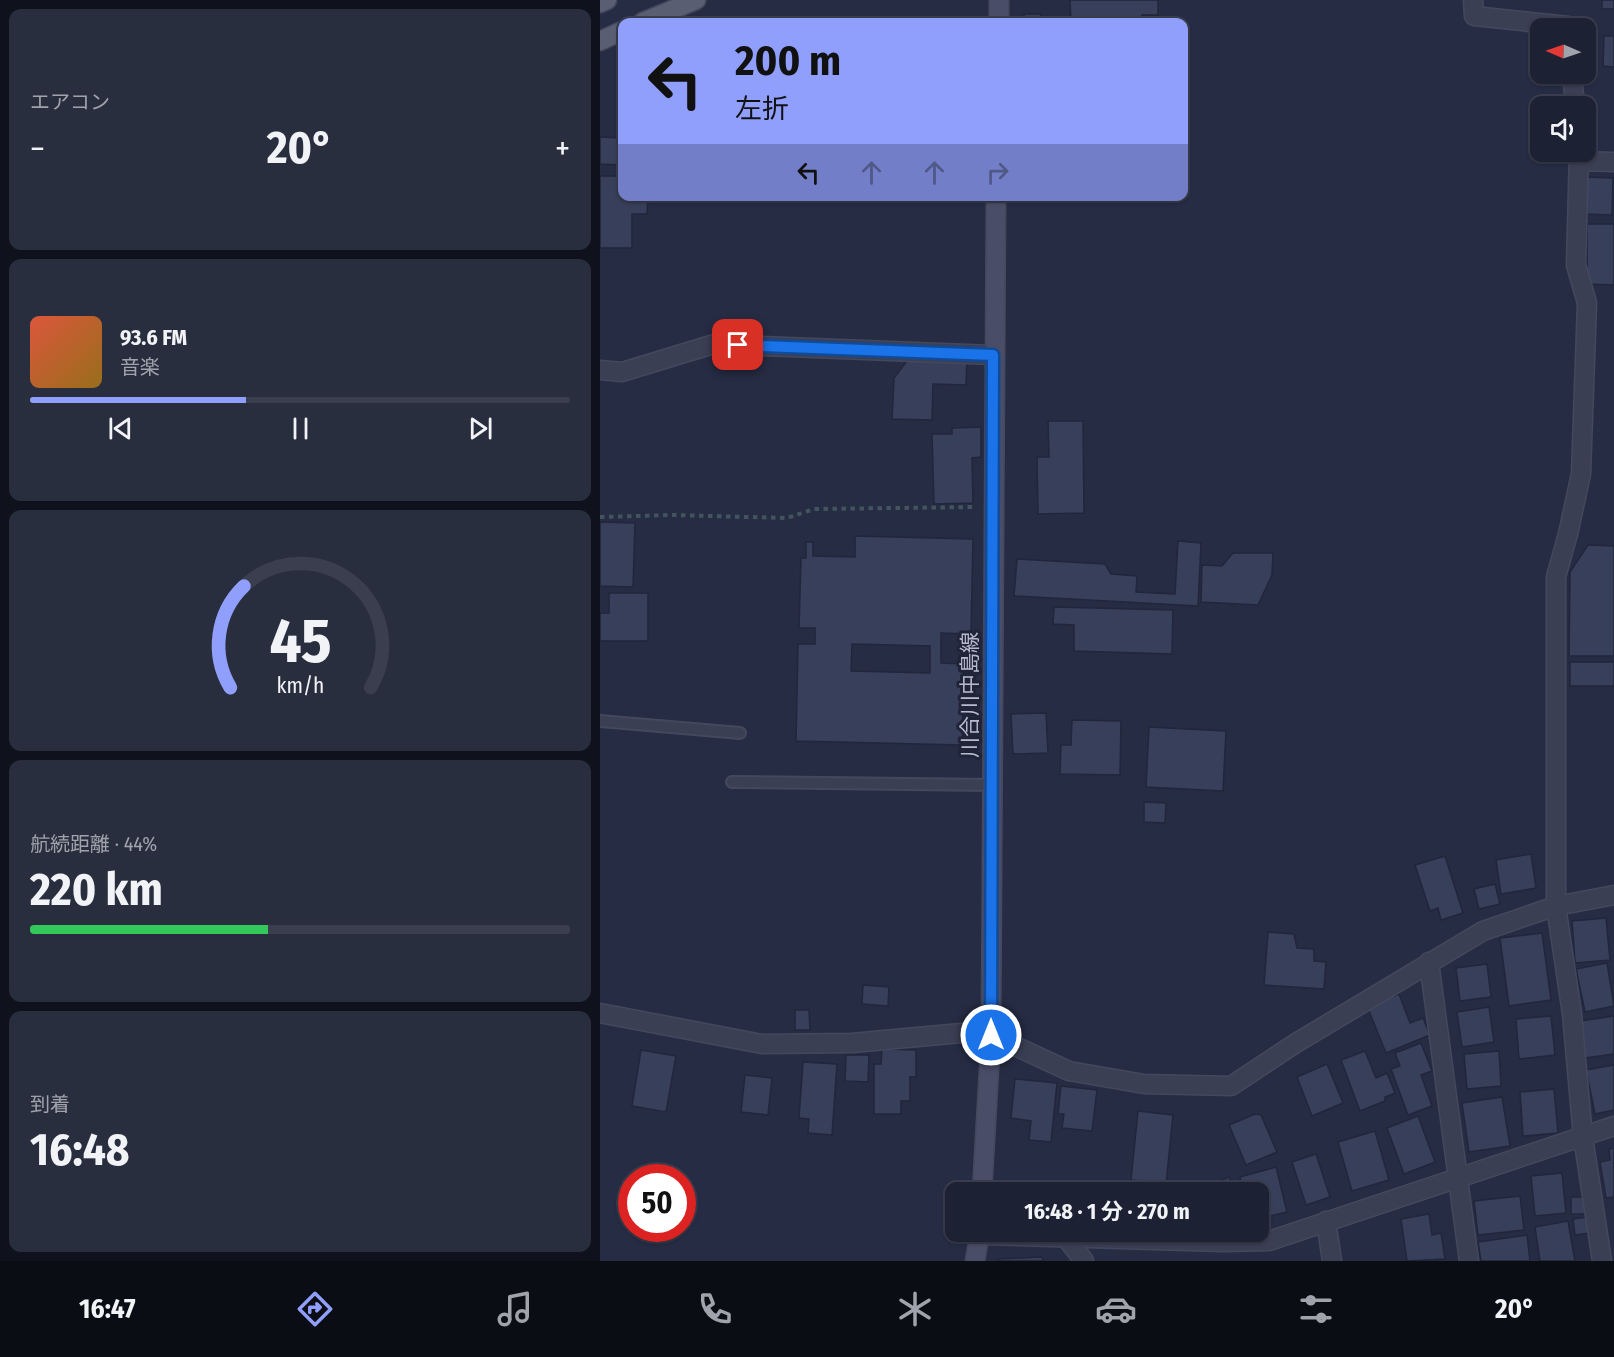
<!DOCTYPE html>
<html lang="ja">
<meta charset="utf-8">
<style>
:root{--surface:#1c2133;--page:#292e3f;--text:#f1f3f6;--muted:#a0a3ac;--line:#3a3e4e;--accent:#8f9ffb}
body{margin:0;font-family:"Fira Sans Condensed","Noto Sans JP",sans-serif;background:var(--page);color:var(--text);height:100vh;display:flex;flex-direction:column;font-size:22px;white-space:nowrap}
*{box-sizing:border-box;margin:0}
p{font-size:20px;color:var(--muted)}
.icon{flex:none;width:33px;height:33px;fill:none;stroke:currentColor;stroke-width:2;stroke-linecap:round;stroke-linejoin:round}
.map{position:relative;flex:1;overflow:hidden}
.sheet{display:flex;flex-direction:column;gap:9px;padding:9px;background:#0f121c;width:600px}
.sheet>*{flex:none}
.hud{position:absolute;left:18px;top:18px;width:570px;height:183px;border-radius:12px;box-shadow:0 2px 4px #0004,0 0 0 2px var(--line);background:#8f9ffb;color:#111;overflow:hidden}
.needle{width:39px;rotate:272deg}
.controls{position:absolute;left:930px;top:18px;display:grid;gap:12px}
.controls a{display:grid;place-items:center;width:66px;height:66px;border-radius:12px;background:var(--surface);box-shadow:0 2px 4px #0004,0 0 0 2px var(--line);font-size:30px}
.speed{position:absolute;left:18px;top:1164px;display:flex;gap:12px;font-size:30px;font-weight:700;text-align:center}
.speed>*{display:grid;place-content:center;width:78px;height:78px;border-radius:50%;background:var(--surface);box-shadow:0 2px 4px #0004,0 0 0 2px var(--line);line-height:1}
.speed .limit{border:9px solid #d22;background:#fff;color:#111}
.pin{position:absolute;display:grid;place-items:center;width:51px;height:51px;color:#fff;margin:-26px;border-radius:12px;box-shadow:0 3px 9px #0006}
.me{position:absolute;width:66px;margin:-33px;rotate:0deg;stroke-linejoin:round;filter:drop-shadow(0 0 4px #0008)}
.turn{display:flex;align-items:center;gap:21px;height:126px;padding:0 18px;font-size:27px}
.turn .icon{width:78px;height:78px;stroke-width:2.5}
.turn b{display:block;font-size:42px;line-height:51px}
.lanes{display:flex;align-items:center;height:57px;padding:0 18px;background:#0003;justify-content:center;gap:30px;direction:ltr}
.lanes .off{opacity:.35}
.big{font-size:45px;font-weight:700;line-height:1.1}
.sheet .widget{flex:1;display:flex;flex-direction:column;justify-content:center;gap:9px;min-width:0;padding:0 21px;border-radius:12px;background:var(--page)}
.sheet .dial{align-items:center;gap:0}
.dial svg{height:156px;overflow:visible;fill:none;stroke:var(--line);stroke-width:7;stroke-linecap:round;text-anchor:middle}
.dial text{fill:var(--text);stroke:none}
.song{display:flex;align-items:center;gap:18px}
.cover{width:72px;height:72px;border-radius:9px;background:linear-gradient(135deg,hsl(10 70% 55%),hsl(40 70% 35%))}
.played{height:6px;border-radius:3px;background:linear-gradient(90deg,var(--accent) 40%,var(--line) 40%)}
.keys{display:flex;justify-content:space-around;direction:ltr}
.heat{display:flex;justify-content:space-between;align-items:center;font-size:33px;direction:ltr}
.charge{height:9px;border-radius:4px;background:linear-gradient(90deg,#34c759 44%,var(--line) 0)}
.trip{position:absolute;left:345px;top:1182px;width:324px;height:60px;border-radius:12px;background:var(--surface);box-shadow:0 2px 4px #0004,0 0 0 2px var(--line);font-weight:700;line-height:60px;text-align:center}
.tab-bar{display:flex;height:96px;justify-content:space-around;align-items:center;background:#0b0d14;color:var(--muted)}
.tab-bar .icon{width:42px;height:42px}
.tab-bar .on{color:var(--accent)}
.tab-bar b{font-size:27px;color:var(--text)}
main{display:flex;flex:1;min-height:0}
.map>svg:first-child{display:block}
.building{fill:#383f5a;stroke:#21263b;stroke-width:1.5;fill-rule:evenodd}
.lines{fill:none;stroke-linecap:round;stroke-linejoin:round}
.service-casing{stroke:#44485d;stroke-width:14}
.minor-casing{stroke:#44485d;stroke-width:21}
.secondary-casing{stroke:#44485d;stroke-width:21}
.primary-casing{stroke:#44485d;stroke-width:21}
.path{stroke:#42545d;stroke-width:4;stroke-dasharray:4.5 4.5;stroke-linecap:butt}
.service{stroke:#3b3f54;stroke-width:10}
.minor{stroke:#3b3f54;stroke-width:18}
.secondary{stroke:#494d67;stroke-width:18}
.primary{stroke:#595e73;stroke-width:18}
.route-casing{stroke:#114b97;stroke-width:15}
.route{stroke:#1a73e8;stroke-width:10}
.labels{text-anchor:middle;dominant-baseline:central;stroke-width:6;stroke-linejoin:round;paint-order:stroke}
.street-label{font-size:21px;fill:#b8bbcd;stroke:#1f2439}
</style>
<main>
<section class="sheet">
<div class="widget"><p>エアコン</p>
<div class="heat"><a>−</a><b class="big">20°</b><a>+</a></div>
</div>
<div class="widget">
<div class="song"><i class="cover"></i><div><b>93.6 FM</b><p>音楽</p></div></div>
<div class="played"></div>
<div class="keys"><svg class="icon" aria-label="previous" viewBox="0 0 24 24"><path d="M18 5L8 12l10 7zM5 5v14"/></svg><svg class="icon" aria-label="pause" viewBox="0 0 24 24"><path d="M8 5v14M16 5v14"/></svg><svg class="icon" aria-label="next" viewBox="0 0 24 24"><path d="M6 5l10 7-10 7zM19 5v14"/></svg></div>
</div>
<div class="widget dial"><svg viewBox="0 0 100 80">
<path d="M14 69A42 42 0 1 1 86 69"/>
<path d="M14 69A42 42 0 0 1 21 17" stroke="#8f9ffb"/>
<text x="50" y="56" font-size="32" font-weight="700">45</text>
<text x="50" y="72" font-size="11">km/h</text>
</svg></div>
<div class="widget"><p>航続距離 · 44%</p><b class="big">220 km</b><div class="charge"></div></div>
<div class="widget"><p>到着</p><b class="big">16:48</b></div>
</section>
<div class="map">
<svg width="1014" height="1261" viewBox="0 0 1014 1261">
<rect width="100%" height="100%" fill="#262c44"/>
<g class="building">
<polygon points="470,0 558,0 558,15 542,15 542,22 471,22"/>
<rect x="1002" y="0" width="12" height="9"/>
<polygon points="424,14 441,14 440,22 424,22"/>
<polygon points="1004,36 1014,36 1014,67 1003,66"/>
<polygon points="0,137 22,138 22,165 0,164"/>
<polygon points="0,176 22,176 22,196 48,196 47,214 32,214 32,248 0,248"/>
<polygon points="985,177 1013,178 1012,215 984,214"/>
<polygon points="987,224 1014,224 1014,285 987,284"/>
<polygon points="310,357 367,359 366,385 333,384 332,420 292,419 294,378"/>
<polygon points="448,421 483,421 484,513 438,514 437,457 449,457"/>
<polygon points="381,427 381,457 372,458 373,503 334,504 332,434 352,434 352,428"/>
<polygon points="0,522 35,523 33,587 0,586"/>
<path d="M255 536 373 539 371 634 341 633V663L364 664 362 745 196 741 198 644H215V628H199L201 558H206V542H213V556L255 557ZM252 644 330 646V673L251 671Z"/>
<polygon points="578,541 601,543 598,606 414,596 417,559 505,564 511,574 537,576 536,592 575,594"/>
<polygon points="988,545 1014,546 1014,656 969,656 970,572"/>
<polygon points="633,553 673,553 672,575 658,605 601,602 602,565 622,566"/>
<polygon points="9,593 48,593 48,641 0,641 0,613 9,613"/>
<polygon points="454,607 573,610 572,654 474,651 474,625 453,624"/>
<rect x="970" y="662" width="44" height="24"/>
<polygon points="446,713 448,753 413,754 411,714"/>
<polygon points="472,720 521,721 520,775 460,774 461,745 471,745"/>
<polygon points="549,727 626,731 623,791 546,787"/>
<polygon points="544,802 566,803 565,823 544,822"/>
<polygon points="931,854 936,888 901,894 896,860"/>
<polygon points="845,856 863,913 841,920 838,908 830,911 815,865"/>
<polygon points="895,884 900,904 879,909 874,889"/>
<polygon points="1006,918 1010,960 975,963 972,921"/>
<polygon points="668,932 694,934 697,948 714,949 714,961 726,962 724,989 664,985"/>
<polygon points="942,933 951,1000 909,1006 900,938"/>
<polygon points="1007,963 1014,1006 985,1012 976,969"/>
<polygon points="887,964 891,997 860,1001 856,968"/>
<polygon points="263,985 289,987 288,1006 262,1004"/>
<polygon points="799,994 810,1023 823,1018 830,1035 786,1053 767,1006"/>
<polygon points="889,1007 894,1042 862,1047 857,1012"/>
<polygon points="195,1010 209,1010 210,1030 195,1030"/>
<polygon points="951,1016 955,1055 919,1059 916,1019"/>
<polygon points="1014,1016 1014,1054 985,1058 980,1021"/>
<polygon points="821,1043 832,1071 821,1075 832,1106 808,1115 791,1069 800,1066 795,1053"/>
<polygon points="282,1049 316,1050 316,1077 310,1077 310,1101 301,1101 301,1114 274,1114 274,1064 281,1064"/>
<polygon points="41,1050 76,1056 66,1112 32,1106"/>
<polygon points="765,1051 776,1078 787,1073 795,1093 785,1097 785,1101 760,1111 741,1060"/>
<polygon points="899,1051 901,1086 867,1089 864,1054"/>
<polygon points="246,1055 269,1055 268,1082 245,1081"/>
<polygon points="203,1062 237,1064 232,1135 208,1133 209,1119 199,1118"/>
<polygon points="727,1064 743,1103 712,1116 697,1077"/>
<polygon points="1014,1065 1014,1110 995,1114 986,1070"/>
<polygon points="145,1075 172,1078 168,1115 141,1112"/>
<polygon points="415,1079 457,1083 451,1142 429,1140 431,1121 411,1118"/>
<polygon points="461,1086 497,1090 492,1131 462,1128 464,1114 458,1114"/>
<polygon points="954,1089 958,1133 923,1136 920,1092"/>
<polygon points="902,1097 910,1146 869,1152 862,1103"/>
<polygon points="538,1111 573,1115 566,1184 531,1180"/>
<polygon points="655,1114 661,1115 677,1152 646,1165 629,1125"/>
<polygon points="818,1116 835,1162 804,1174 787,1128"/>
<polygon points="775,1131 789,1180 752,1191 738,1142"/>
<polygon points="1014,1148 1014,1197 1006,1198 1000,1162 1010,1160 1009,1149"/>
<polygon points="716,1154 730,1197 706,1205 692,1162"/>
<polygon points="676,1167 687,1212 658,1219 658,1192 644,1192 640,1177"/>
<polygon points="962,1173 966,1213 935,1216 931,1176"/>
<polygon points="629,1177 635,1192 602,1192 601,1189"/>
<polygon points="598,1184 601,1192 579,1192"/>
<polygon points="920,1196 924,1230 878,1235 874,1201"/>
<rect x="971" y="1197" width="15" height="17"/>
<polygon points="829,1214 832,1235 841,1233 845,1259 807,1261 801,1219"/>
<polygon points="988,1217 990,1233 975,1235 973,1219"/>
<polygon points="968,1221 975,1261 940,1261 935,1227"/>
<polygon points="927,1235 930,1261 881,1261 878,1242"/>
<polygon points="442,1257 443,1261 398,1261 398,1259"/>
</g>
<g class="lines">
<g class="service-casing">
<g id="service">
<polyline points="0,721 140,733"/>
<polyline points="132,782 392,785"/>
</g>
</g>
<g class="minor-casing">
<g id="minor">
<polyline points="873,0 874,16 968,26 969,28"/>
<polyline points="972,74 975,106"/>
<polyline points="979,152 976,265 987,303 981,474 968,534 956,577 956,906 972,1014 983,1137 1002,1261"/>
<polyline points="980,161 1014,162"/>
<polyline points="0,370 22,372 114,344 393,355"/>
<polyline points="829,962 869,1261"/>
<polyline points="0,1013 162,1044 252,1043 361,1033 391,1035 469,1071 544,1084 631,1086 696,1043 883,931 956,906 1014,895"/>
<polyline points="726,1221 732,1261"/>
<polyline points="380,1235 623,1242 669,1241 1014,1126"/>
<polyline points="467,1239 484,1261"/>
</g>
</g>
<g class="secondary-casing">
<g id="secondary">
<polyline points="399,22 399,0"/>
<polyline points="382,1192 391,1035 396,196"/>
<polyline points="375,1261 380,1232"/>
</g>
</g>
<g class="primary-casing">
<g id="primary">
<polyline points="0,3 7,0"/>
<polyline points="43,22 96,0"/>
<polyline points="0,41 22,31"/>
</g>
</g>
<polyline class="path" points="0,517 72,515 187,518 214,509 376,507"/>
<use href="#service" class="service"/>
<use href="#minor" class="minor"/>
<use href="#secondary" class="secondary"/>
<use href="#primary" class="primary"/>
</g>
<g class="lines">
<g class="route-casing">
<polyline id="route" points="138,345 393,355 391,1035"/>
</g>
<use href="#route" class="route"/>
</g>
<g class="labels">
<g class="street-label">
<text transform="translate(370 695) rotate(-90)">川合川中島線</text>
</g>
</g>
</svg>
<div class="controls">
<a><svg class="needle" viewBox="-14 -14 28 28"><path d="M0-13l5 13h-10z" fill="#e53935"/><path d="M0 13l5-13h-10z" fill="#a0a3ac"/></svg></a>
<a><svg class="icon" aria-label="sound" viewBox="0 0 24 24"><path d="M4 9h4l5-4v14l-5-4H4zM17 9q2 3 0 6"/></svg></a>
</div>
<div class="speed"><div class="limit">50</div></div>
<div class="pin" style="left:138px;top:345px;background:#d93025"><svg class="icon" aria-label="arrive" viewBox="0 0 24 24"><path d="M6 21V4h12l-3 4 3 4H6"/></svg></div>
<svg class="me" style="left:391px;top:1035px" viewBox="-20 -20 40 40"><circle r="17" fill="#1a73e8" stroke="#fff" stroke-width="3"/><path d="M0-11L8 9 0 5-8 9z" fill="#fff"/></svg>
<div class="trip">16:48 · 1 分 · 270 m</div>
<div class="hud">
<div class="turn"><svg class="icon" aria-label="left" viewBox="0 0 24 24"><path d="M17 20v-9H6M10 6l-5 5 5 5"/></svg><div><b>200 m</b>左折</div></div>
<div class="lanes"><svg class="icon" aria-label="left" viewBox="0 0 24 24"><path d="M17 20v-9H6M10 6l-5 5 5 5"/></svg><svg class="icon off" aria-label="ahead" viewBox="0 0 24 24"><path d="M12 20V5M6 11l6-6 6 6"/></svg><svg class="icon off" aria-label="ahead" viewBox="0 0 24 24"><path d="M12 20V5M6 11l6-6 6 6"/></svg><svg class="icon off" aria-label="right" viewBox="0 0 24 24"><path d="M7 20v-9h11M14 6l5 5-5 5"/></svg></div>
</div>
</div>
</main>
<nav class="tab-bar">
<b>16:47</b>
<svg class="icon on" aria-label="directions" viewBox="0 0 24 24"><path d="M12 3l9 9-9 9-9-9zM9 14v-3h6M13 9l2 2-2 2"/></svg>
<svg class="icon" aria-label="music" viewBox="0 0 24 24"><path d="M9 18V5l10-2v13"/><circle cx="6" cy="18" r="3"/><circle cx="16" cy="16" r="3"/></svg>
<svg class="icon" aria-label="phone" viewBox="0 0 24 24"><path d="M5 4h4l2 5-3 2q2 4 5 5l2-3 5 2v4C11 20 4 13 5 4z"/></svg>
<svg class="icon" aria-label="climate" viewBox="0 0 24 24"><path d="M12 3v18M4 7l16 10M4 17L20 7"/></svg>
<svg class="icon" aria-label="car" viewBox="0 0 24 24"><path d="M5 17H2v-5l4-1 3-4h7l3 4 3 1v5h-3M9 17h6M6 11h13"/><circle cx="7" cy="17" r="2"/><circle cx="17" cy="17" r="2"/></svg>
<svg class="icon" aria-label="filters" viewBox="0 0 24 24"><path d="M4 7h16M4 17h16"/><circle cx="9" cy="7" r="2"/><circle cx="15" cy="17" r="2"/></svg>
<b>20°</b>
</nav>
